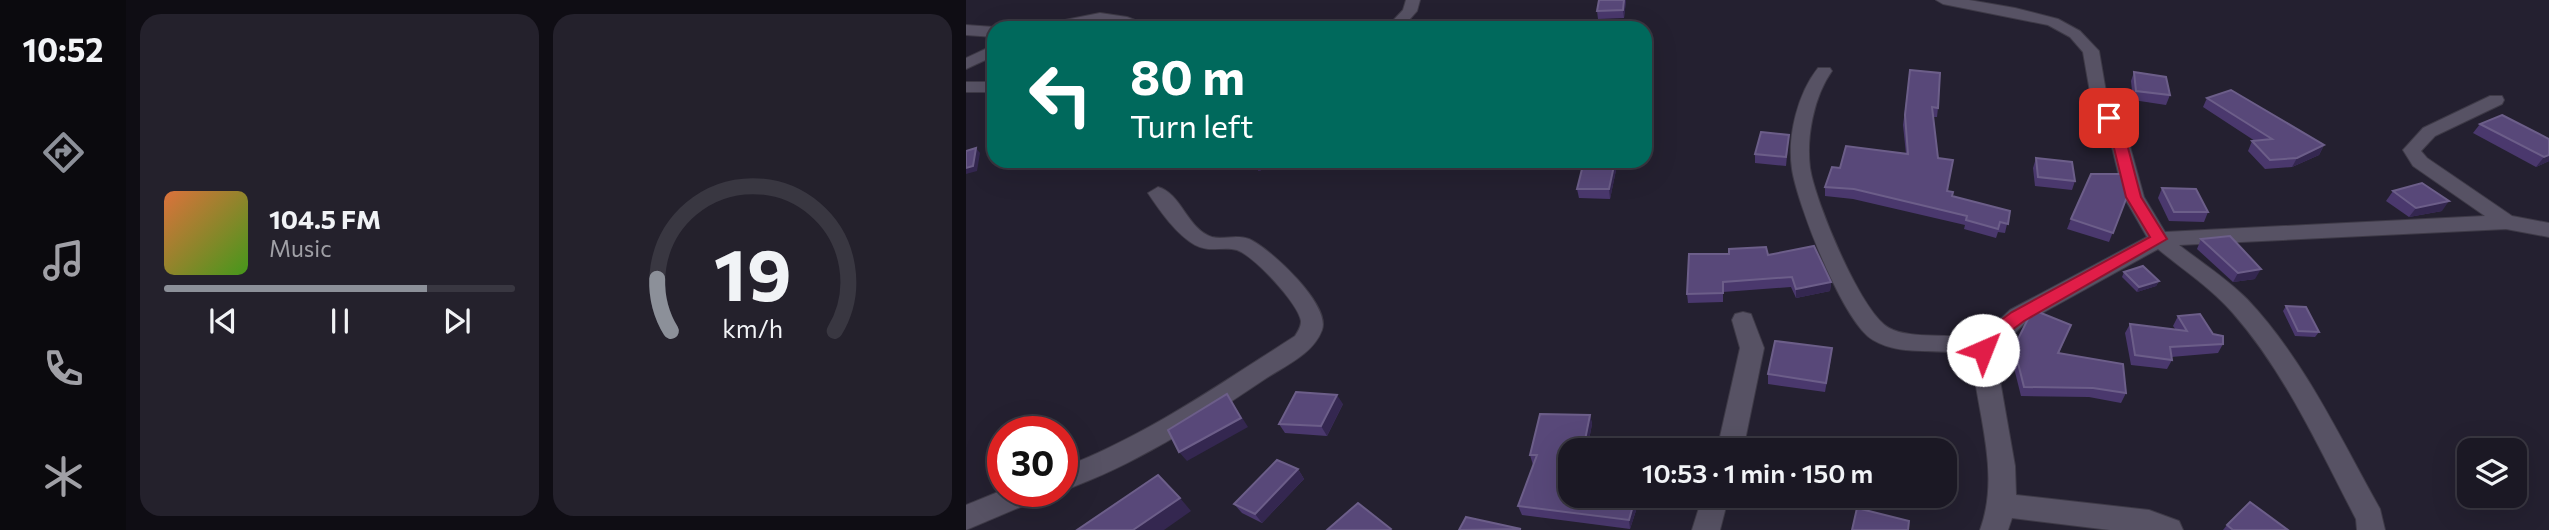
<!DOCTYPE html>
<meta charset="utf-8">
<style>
:root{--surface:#1b1824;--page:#24212c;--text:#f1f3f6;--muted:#a0a0a6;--line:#393741;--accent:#8c9099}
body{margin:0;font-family:Commissioner,sans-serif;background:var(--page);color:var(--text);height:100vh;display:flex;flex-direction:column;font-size:26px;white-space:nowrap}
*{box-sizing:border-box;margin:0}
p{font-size:23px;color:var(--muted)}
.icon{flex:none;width:38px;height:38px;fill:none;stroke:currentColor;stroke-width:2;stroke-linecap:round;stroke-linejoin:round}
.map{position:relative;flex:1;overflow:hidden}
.details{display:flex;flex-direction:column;gap:14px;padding:14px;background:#0f0d14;width:840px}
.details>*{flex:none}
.guide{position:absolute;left:21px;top:21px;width:665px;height:147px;border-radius:21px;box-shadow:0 7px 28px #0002,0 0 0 2px var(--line);background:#00695c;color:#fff;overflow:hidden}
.buttons{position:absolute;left:1491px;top:438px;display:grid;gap:14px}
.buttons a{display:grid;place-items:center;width:70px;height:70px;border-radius:14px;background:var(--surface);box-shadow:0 7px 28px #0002,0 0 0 2px var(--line);font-size:35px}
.speed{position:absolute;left:21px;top:416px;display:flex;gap:14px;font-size:35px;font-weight:700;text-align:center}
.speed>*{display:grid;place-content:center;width:91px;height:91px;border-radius:50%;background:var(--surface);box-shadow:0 7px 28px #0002,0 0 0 2px var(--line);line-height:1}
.speed .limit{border:10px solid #d22;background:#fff;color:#111}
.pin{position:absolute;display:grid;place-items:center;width:60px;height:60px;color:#fff;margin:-30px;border-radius:14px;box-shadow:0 4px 10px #0006}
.me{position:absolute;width:77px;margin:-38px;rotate:44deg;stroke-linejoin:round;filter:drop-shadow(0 0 5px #0008)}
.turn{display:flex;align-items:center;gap:24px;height:147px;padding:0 28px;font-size:32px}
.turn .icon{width:91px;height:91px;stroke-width:2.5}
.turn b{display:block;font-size:49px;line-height:60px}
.details .tile{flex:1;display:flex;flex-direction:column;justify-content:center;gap:10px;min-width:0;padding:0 24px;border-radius:21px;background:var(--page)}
.details .dial{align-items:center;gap:0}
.dial svg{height:182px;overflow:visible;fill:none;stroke:var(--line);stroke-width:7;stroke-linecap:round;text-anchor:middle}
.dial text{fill:var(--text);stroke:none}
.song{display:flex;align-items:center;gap:21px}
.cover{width:84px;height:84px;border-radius:10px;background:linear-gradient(135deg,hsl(20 70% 55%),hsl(100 70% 35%))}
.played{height:7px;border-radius:4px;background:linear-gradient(90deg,var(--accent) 75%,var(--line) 75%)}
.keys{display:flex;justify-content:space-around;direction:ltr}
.details .tiles{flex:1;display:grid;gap:14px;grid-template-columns:repeat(2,1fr)}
.trip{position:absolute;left:592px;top:438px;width:399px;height:70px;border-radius:21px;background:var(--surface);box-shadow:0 7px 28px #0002,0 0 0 2px var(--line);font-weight:600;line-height:70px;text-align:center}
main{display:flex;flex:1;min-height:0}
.dock{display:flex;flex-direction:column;width:126px;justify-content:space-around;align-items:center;background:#0b0a0e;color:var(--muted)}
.dock .icon{width:49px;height:49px}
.dock .active{color:var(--accent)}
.dock b{font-size:32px;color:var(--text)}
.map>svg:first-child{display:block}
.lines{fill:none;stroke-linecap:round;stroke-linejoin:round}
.minor-casing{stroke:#3e3a47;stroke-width:2}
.minor{fill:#575264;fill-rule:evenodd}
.wall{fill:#4a386d}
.shaded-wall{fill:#342750}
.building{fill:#584879;stroke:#6c5e89;stroke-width:2}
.route{fill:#e11d48;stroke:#92132f;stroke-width:2}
</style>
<main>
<nav class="dock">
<b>10:52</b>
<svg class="icon active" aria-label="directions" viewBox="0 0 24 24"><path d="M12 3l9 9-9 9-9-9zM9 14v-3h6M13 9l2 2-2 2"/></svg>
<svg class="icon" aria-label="music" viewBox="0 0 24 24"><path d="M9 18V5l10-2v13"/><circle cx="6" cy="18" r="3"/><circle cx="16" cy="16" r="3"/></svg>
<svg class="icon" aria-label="phone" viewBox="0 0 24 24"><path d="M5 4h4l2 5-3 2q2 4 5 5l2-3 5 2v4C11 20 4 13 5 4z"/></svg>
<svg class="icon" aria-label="climate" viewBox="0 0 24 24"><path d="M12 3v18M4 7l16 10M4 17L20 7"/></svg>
</nav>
<section class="details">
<div class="tiles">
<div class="tile">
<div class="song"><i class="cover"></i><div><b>104.5 FM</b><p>Music</p></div></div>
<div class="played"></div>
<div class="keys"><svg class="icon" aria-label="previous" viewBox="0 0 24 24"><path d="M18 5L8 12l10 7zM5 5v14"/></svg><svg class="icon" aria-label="pause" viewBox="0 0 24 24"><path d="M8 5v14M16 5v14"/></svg><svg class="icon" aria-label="next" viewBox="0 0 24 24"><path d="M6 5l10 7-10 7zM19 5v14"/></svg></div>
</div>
<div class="tile dial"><svg viewBox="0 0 100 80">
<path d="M14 69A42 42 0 1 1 86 69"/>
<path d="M14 69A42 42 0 0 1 8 46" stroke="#8c9099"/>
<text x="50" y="56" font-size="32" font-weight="700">19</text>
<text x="50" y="72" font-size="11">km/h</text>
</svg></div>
</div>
</section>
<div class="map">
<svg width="1583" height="530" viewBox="0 0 1583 530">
<rect width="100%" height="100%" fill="#242030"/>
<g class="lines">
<g class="minor-casing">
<g id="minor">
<polygon points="440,0 454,0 451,11 436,28 420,28 437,10"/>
<path d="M970 0H1003L1049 8 1092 19 1114 31 1133 51 1140 92 1163 143 1178 197 1199 232 1519 216 1447 166 1437 150 1457 128 1524 96H1536L1538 100 1536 104 1469 136 1455 151 1461 158 1546 216 1583 223V237L1540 229 1213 245C1235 262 1261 279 1281 299 1338 359 1374 438 1414 509L1419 530H1391L1390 519C1353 448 1319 372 1266 312 1245 288 1216 269 1192 249L1060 322 1029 352 1049 466 1050 495 1183 510 1213 521 1217 530H1144L1046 518 1042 530H1014C1035 473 1011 414 1006 356 974 346 937 358 907 340 877 323 831 203 826 169 821 136 832 93 852 68H864L866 71C848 96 840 137 844 168 849 201 895 313 923 328 945 340 986 332 1012 340L1044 310 1181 237 1158 197 1145 143 1124 92 1117 52 1104 37 1082 25 977 4Z"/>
<polygon points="134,13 161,17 190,28 134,22 102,28 77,28 94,21"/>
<polygon points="0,25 28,27 30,28 28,37 0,35"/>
<polygon points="28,45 28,56 0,69 0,58"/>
<rect x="0" y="82" width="28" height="10"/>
<path d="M192 187C215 193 222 230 246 237 258 240 270 234 283 239 304 248 365 305 356 330 347 355 316 367 296 381 232 424 169 465 96 491V468C180 436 254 384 329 336 332 331 335 327 335 321 332 303 288 256 271 250 257 246 243 253 229 245 210 234 194 211 182 193Z"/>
<polygon points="777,312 785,314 798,348 777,450 751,450 774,348 766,320 769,314"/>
<polygon points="37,490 75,492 71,500 0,530 0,505"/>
<polygon points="737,495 763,495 754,530 726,530"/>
</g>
</g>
<use href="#minor" class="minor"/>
</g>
<g class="wall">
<polygon points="633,0 660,0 658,18 632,19 631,11"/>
<polygon points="944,70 972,108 971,117 967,117 972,158 981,191 986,196 1044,211 1039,233 1032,232 1030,238 998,229 999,225 887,199 859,196 859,187 874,168 940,154 937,125"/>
<polygon points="1168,72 1204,95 1200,105 1167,100 1165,81"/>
<polygon points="1241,98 1358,145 1353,155 1326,167 1299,169 1282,151 1286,141 1289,141 1237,107"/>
<polygon points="1536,115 1583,161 1570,167 1507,133 1514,124"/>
<polygon points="823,135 820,166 789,163 789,154"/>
<polygon points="1070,158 1109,181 1106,190 1069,186 1067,168"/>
<polygon points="281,161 317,161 293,171"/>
<polygon points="545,161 584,161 584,164 546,166"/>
<polygon points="649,161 650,170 644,199 613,198 611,189"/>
<polygon points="1196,188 1242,212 1238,222 1203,221 1192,198"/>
<polygon points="1427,191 1476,211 1443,217 1420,201"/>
<polygon points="1162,194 1143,242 1101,229 1105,219"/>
<polygon points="1235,239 1289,279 1267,282 1231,249"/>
<polygon points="802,255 865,282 864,291 830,298 825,287 757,292 757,302 722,303 721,294"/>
<polygon points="1158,272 1193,281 1190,286 1171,292 1156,277"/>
<polygon points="1320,306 1353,332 1349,337 1329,336 1317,311"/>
<polygon points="1212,316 1247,334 1257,344 1252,353 1205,357 1206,360 1201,369 1165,365 1159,333 1164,324 1210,330 1207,326"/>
<polygon points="1105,325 1093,353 1160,393 1155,403 1123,397 1055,396 1045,356 1048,347"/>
<polygon points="865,358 859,392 802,384 802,374"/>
<polygon points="377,404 361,436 319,433 313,424"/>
<polygon points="624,415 626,424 621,450 604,450 604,495 675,495 664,529 556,515 552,506 567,465 564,455"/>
<polygon points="332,469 338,479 296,523 276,513 268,504"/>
<polygon points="1261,525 1322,530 1257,530"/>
</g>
<g class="shaded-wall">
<polygon points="658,0 660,0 658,18 657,10"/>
<polygon points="1358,145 1353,155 1326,167 1331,158"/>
<polygon points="10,148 14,153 11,171 0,174 0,168"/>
<polygon points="1583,155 1583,161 1570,167 1578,157"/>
<polygon points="294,161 317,161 293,171 289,163"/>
<polygon points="649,161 650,170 644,199 643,189"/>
<polygon points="1483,201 1476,211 1443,217 1450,208"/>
<polygon points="1295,269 1289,279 1267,282 1272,273"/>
<polygon points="1193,281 1190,286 1171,292 1173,287"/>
<polygon points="865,282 864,291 830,298 830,289"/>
<polygon points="261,394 282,427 221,461 213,452"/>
<polygon points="371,395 377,404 361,436 355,426"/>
<polygon points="624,415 626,424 621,450 617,450"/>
<polygon points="332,469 338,479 296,523 289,514"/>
<polygon points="670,495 675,495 664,529 663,520"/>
<polygon points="214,498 225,511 198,530 167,530"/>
</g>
<g class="building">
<polygon points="633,0 658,0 657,10 631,11"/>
<polygon points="944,70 974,73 972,108 966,107 972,158 987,160 981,191 987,192 986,196 1044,211 1042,224 1034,222 1032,229 1000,220 1001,216 888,189 859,187 866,167 874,168 880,146 942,154 939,115"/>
<polygon points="1168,72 1200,77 1204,95 1170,91"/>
<polygon points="1265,90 1358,145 1331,158 1304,160 1286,141 1306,139 1241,98"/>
<polygon points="1536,115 1583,139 1583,155 1578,157 1514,124"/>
<polygon points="795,132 823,135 820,157 789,154"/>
<polygon points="10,148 7,166 0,168 0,151"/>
<polygon points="1070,158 1106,162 1109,181 1072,177"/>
<polygon points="618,161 649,161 643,189 611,189"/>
<polygon points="1125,174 1155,174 1162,194 1147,233 1105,219"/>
<polygon points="1456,183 1483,201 1450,208 1427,191"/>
<polygon points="1196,188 1230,189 1242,212 1208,212"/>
<polygon points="1264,236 1295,269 1272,273 1235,239"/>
<polygon points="848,246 865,282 830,289 826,277 757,282 757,293 721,294 723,254 763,254 763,249 800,247 802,255"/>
<polygon points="1177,266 1193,281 1173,287 1158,272"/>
<polygon points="1320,306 1340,307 1353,332 1332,331"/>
<polygon points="1070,311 1105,325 1092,353 1157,364 1160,393 1127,388 1058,387 1048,347 1064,315"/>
<polygon points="1234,314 1247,334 1257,336 1257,344 1204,347 1206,360 1169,355 1164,324 1221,331 1212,316"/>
<polygon points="809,341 866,348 860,383 802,374"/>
<polygon points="330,392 371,395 355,426 313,424"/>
<polygon points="261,394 275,418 213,452 202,430"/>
<polygon points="574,414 624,415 617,450 604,450 604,495 670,495 663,520 552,506 571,455 564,455"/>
<polygon points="311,460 332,469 289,514 268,504"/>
<polygon points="192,475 214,498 167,530 111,530"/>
<polygon points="1284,502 1322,530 1267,530 1261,525"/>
<polygon points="392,503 425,529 424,530 361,530"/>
<polygon points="891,508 943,521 942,530 886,530"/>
<polygon points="500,517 555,529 493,530"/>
</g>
<path class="route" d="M1143 114 1150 118 1161 144 1175 197 1201 239 1058 321 1038 336 1023 354H1010L1008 350C1017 333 1031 323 1046 312L1184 237 1160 197 1147 144 1137 118Z"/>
</svg>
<div class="buttons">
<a><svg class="icon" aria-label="layers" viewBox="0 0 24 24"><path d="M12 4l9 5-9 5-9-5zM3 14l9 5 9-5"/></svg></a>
</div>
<div class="speed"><div class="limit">30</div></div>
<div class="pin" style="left:1143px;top:118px;background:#d93025"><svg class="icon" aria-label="arrive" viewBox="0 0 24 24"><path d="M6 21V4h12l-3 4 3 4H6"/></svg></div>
<svg class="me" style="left:1017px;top:350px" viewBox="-20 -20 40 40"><circle r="19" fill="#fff"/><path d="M0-13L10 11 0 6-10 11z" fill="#e11d48"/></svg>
<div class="trip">10:53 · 1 min · 150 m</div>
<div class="guide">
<div class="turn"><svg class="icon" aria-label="left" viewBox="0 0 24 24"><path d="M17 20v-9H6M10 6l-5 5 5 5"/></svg><div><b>80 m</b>Turn left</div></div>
</div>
</div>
</main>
